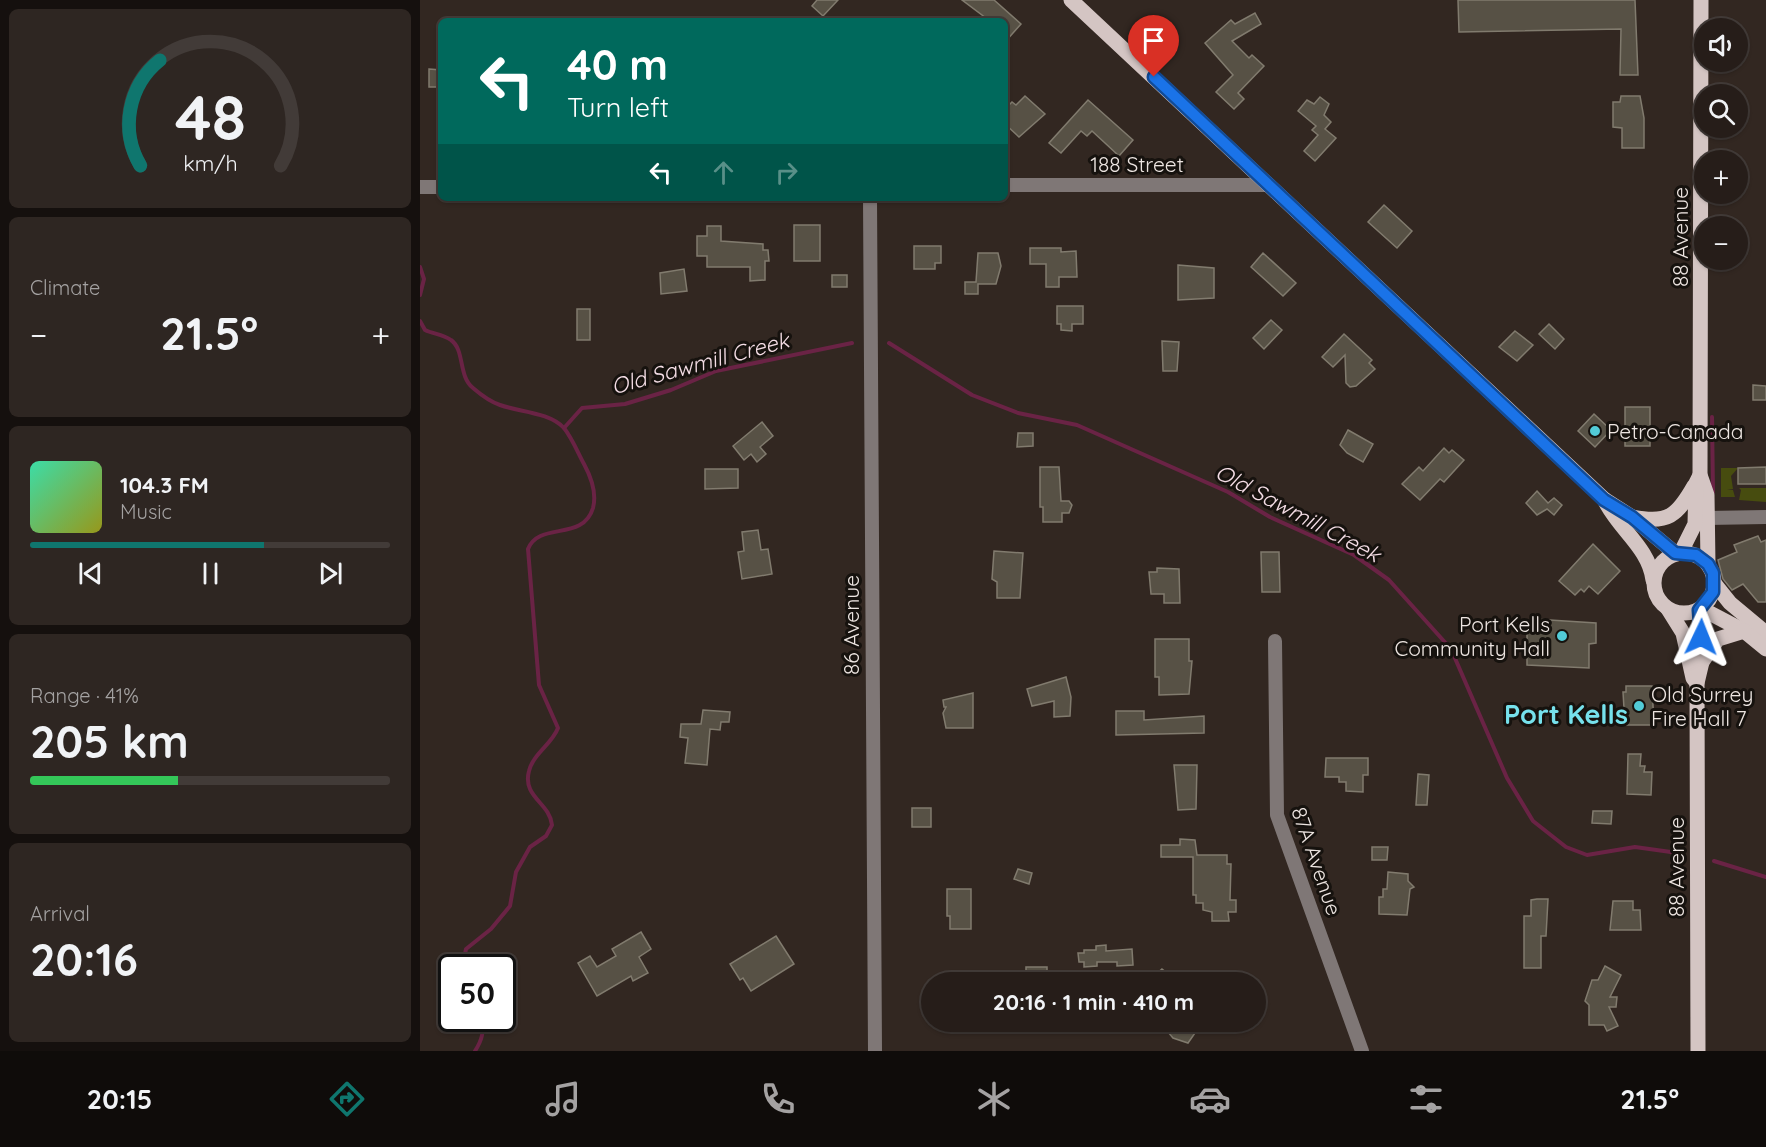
<!DOCTYPE html>
<meta charset="utf-8">
<style>
:root{--surface:#261d19;--page:#2e2622;--text:#f1f3f6;--muted:#a4a2a2;--line:#423b38;--accent:#0f766e}
body{margin:0;font-family:Quicksand,sans-serif;background:var(--page);color:var(--text);height:100vh;display:flex;flex-direction:column;font-size:22px;white-space:nowrap}
*{box-sizing:border-box;margin:0}
p{font-size:20px;color:var(--muted)}
.icon{flex:none;width:33px;height:33px;fill:none;stroke:currentColor;stroke-width:2;stroke-linecap:round;stroke-linejoin:round}
.map{position:relative;flex:1;overflow:hidden}
.sheet{display:flex;flex-direction:column;gap:9px;padding:9px;background:#15100e;width:420px}
.sheet>*{flex:none}
.banner{position:absolute;left:18px;top:18px;width:570px;height:183px;border-radius:9px;box-shadow:0 2px 4px #0004,0 0 0 2px var(--line);background:#00695c;color:#fff;overflow:hidden}
.buttons{position:absolute;left:1274px;top:18px;display:grid;gap:12px}
.buttons a{display:grid;place-items:center;width:54px;height:54px;border-radius:50%;background:var(--surface);box-shadow:0 2px 4px #0004,0 0 0 2px var(--line);font-size:30px}
.speed{position:absolute;left:18px;top:954px;display:flex;gap:12px;font-size:30px;font-weight:700;text-align:center}
.speed>*{display:grid;place-content:center;width:78px;height:78px;border-radius:50%;background:var(--surface);box-shadow:0 2px 4px #0004,0 0 0 2px var(--line);line-height:1}
.speed .limit{border:3px solid #111;border-radius:9px;background:#fff;color:#111}
.pin{position:absolute;display:grid;place-items:center;width:51px;height:51px;color:#fff;margin:-62px -26px;border-radius:50% 50% 50% 0;rotate:-45deg;box-shadow:0 0 6px #0007}
.pin .icon{rotate:45deg}
.me{position:absolute;width:66px;margin:-33px;rotate:2deg;stroke-linejoin:round;filter:drop-shadow(0 0 4px #0008)}
.turn{display:flex;align-items:center;gap:21px;height:126px;padding:0 30px;font-size:27px}
.turn .icon{width:78px;height:78px;stroke-width:2.5}
.turn b{display:block;font-size:42px;line-height:51px}
.lanes{display:flex;align-items:center;height:57px;padding:0 30px;background:#0003;justify-content:center;gap:30px;direction:ltr}
.lanes .off{opacity:.35}
.big{font-size:45px;font-weight:700;line-height:1.1}
.sheet .widget{flex:1;display:flex;flex-direction:column;justify-content:center;gap:9px;min-width:0;padding:0 21px;border-radius:9px;background:var(--page)}
.sheet .dial{align-items:center;gap:0}
.dial svg{height:156px;overflow:visible;fill:none;stroke:var(--line);stroke-width:7;stroke-linecap:round;text-anchor:middle}
.dial text{fill:var(--text);stroke:none}
.song{display:flex;align-items:center;gap:18px}
.cover{width:72px;height:72px;border-radius:9px;background:linear-gradient(135deg,hsl(160 70% 55%),hsl(60 70% 35%))}
.played{height:6px;border-radius:3px;background:linear-gradient(90deg,var(--accent) 65%,var(--line) 65%)}
.keys{display:flex;justify-content:space-around;direction:ltr}
.heat{display:flex;justify-content:space-between;align-items:center;font-size:33px;direction:ltr}
.charge{height:9px;border-radius:4px;background:linear-gradient(90deg,#34c759 41%,var(--line) 0)}
.trip{position:absolute;left:501px;top:972px;width:345px;height:60px;border-radius:30px;background:var(--surface);box-shadow:0 2px 4px #0004,0 0 0 2px var(--line);font-weight:700;line-height:60px;text-align:center}
.tabs{display:flex;height:96px;justify-content:space-around;align-items:center;background:#0f0c0a;color:var(--muted)}
.tabs .icon{width:42px;height:42px}
.tabs .on{color:var(--accent)}
.tabs b{font-size:27px;color:var(--text)}
main{display:flex;flex:1;min-height:0}
.map>svg:first-child{display:block}
.green{fill:#474c0f}
.lines{fill:none;stroke-linecap:round;stroke-linejoin:round}
.stream{stroke:#6a2345;stroke-width:4}
.building{fill:#575145;stroke:#817b6e;stroke-width:1.5}
.minor{stroke:#7f7776;stroke-width:14}
.major{stroke:#d4c5c3;stroke-width:15}
.route-casing{stroke:#114b97;stroke-width:15}
.route{stroke:#1a73e8;stroke-width:10}
.poi-dot{fill:#52cbd7;stroke:#16120e;stroke-width:2}
.labels{text-anchor:middle;dominant-baseline:central;stroke-width:6;stroke-linejoin:round;paint-order:stroke}
.street-label{font-size:21px;fill:#ede5e1;stroke:#16120e}
.poi-label{font-size:21px;fill:#ede5e1;stroke:#16120e;text-anchor:start}
.water-label{font-size:22px;font-style:italic;fill:#f4dde5;stroke:#16120e}
.district-label{font-size:27px;font-weight:bold;fill:#76e1ec;stroke:#16120e}
</style>
<main>
<section class="sheet">
<div class="widget dial"><svg viewBox="0 0 100 80">
<path d="M14 69A42 42 0 1 1 86 69"/>
<path d="M14 69A42 42 0 0 1 24 15" stroke="#0f766e"/>
<text x="50" y="56" font-size="32" font-weight="700">48</text>
<text x="50" y="72" font-size="11">km/h</text>
</svg></div>
<div class="widget"><p>Climate</p>
<div class="heat"><a>−</a><b class="big">21.5°</b><a>+</a></div>
</div>
<div class="widget">
<div class="song"><i class="cover"></i><div><b>104.3 FM</b><p>Music</p></div></div>
<div class="played"></div>
<div class="keys"><svg class="icon" aria-label="previous" viewBox="0 0 24 24"><path d="M18 5L8 12l10 7zM5 5v14"/></svg><svg class="icon" aria-label="pause" viewBox="0 0 24 24"><path d="M8 5v14M16 5v14"/></svg><svg class="icon" aria-label="next" viewBox="0 0 24 24"><path d="M6 5l10 7-10 7zM19 5v14"/></svg></div>
</div>
<div class="widget"><p>Range · 41%</p><b class="big">205 km</b><div class="charge"></div></div>
<div class="widget"><p>Arrival</p><b class="big">20:16</b></div>
</section>
<div class="map">
<svg width="1346" height="1051" viewBox="0 0 1346 1051">
<rect width="100%" height="100%" fill="#322721"/>
<g class="green">
<polygon points="1301,468 1318,468 1311,476 1313,489 1307,490 1313,490 1315,497 1301,497"/>
<polygon points="1319,488 1346,488 1346,502 1319,500 1321,490"/>
</g>
<g class="lines">
<g class="stream">
<polyline points="0,267 4,279 0,295"/>
<path d="M0 321 5 330C13 334 23 334 31 340 45 350 38 376 53 388 60 394 71 402 80 405 99 412 129 412 144 428 152 438 158 453 164 464 171 477 177 493 173 508 163 542 119 521 108 549L119 685 138 728C132 744 113 754 109 771 102 797 130 803 132 825L126 836 110 847 96 872 90 906 71 929 46 949 42 968"/>
<polyline points="469,343 552,395 598,413 657,425 808,492 850,517 934,555 969,580 1031,649 1087,778 1113,821 1146,847 1167,855 1215,847 1258,853"/>
<polyline points="1292,417 1293,492"/>
<polyline points="144,428 162,408 205,404 251,390 296,371 432,343"/>
<polyline points="1294,861 1346,877"/>
<path d="M55 1051C62 1040 65 1031 60 1018"/>
</g>
</g>
<g class="building">
<polygon points="397,0 418,0 403,16 392,6"/>
<polygon points="542,0 574,0 601,24 585,42 585,21 570,21"/>
<polygon points="1038,0 1215,0 1218,75 1200,75 1201,29 1039,32"/>
<polygon points="835,13 841,24 812,41 829,58 832,55 844,66 818,93 824,99 814,109 796,92 813,75 785,43 811,20 815,24"/>
<polygon points="9,69 21,70 21,87 9,87"/>
<polygon points="605,96 625,114 599,137 585,124 585,109 592,102 596,105"/>
<polygon points="1201,96 1220,96 1224,118 1224,148 1202,148 1202,128 1193,127 1193,102 1200,102"/>
<polygon points="900,97 909,104 904,115 911,122 905,129 916,138 895,161 884,151 898,135 892,130 896,126 878,111 887,100 894,104"/>
<polygon points="668,100 713,140 699,156 672,131 667,136 661,131 641,153 629,143"/>
<polygon points="964,205 992,231 977,248 948,222"/>
<rect x="374" y="225" width="26" height="36"/>
<polygon points="287,226 301,226 301,241 343,244 343,250 348,250 349,261 345,261 345,280 330,281 330,267 287,267 287,256 277,256 277,236 287,236"/>
<polygon points="494,246 521,246 521,263 515,263 515,269 494,269"/>
<polygon points="610,248 641,248 641,252 656,251 657,277 639,277 639,287 626,287 626,264 610,264"/>
<polygon points="558,253 578,253 581,266 576,284 558,284 558,294 545,294 545,282 556,282"/>
<polygon points="843,253 876,283 863,296 831,267"/>
<polygon points="758,265 794,268 794,298 758,300"/>
<polygon points="264,269 267,291 241,294 240,273"/>
<rect x="412" y="275" width="15" height="12"/>
<polygon points="637,306 663,306 663,324 652,324 652,331 641,330 641,324 637,324"/>
<rect x="157" y="309" width="13" height="31"/>
<polygon points="851,320 862,330 844,349 833,338"/>
<polygon points="1129,324 1144,339 1135,349 1119,334"/>
<polygon points="1095,331 1113,345 1097,361 1079,347"/>
<polygon points="924,334 952,360 949,363 955,369 936,386 930,387 926,383 925,355 913,367 902,357"/>
<polygon points="742,341 759,342 757,371 743,371"/>
<polygon points="1333,385 1346,386 1346,400 1333,400"/>
<rect x="1205" y="407" width="25" height="39"/>
<polygon points="1174,414 1191,430 1175,447 1158,431"/>
<polygon points="342,422 353,436 340,447 346,454 337,462 331,454 324,460 313,446"/>
<polygon points="928,430 953,444 943,462 927,453 920,445"/>
<polygon points="598,433 613,433 613,446 597,447"/>
<polygon points="1024,448 1029,453 1032,450 1044,460 1024,482 1020,479 1000,500 982,484 999,467 1003,471"/>
<polygon points="620,467 639,467 641,501 649,501 652,505 649,513 642,513 642,522 623,522 623,507 620,507"/>
<polygon points="1346,467 1346,484 1318,484 1318,468"/>
<polygon points="285,469 318,469 318,488 285,489"/>
<polygon points="1117,491 1128,503 1134,498 1142,505 1134,515 1127,509 1117,515 1106,503"/>
<polygon points="338,530 341,550 348,549 352,574 322,579 318,552 324,551 322,532"/>
<polygon points="1338,536 1341,542 1346,540 1346,602 1338,602 1323,584 1312,590 1303,579 1298,560 1317,552 1314,545"/>
<polygon points="1173,544 1200,571 1178,594 1169,586 1164,592 1161,589 1155,595 1139,581"/>
<polygon points="574,551 603,553 600,598 577,598 577,582 572,579"/>
<polygon points="841,552 859,552 860,592 842,592"/>
<polygon points="737,568 759,569 760,603 744,603 744,594 731,594 729,572 737,572"/>
<polygon points="1114,619 1176,623 1176,643 1169,644 1169,668 1107,665 1107,629 1114,629"/>
<polygon points="735,639 769,639 769,661 772,661 769,694 739,695 739,677 735,677"/>
<polygon points="646,677 651,697 650,716 634,717 634,701 612,706 607,689"/>
<polygon points="1206,686 1232,686 1234,725 1205,725 1203,692 1206,692"/>
<polygon points="553,693 553,728 526,728 523,713 526,707 524,707 523,700"/>
<polygon points="283,710 310,712 309,722 301,722 300,730 290,729 287,765 265,763 268,738 260,737 261,724 281,724"/>
<polygon points="696,711 724,711 724,720 784,716 784,733 696,735"/>
<polygon points="1208,754 1221,754 1220,766 1225,766 1224,772 1232,772 1231,795 1207,794"/>
<polygon points="906,758 948,758 948,775 943,775 943,792 926,791 926,782 919,782 919,777 905,777"/>
<polygon points="754,765 777,765 776,809 758,810"/>
<polygon points="998,774 1009,775 1007,805 996,805"/>
<rect x="492" y="808" width="19" height="19"/>
<polygon points="1173,811 1192,811 1191,824 1172,823"/>
<polygon points="760,839 775,840 777,855 807,855 807,864 811,864 810,900 816,900 816,912 808,912 809,921 792,921 792,912 783,910 783,903 776,903 776,895 773,895 773,857 741,857 741,845 760,845"/>
<polygon points="952,847 968,847 967,860 952,860"/>
<polygon points="598,869 612,873 609,884 594,879"/>
<polygon points="968,872 988,874 988,881 994,887 990,889 987,915 959,914 959,897 963,897 963,889 967,889"/>
<polygon points="527,889 551,889 551,929 530,929 530,916 527,916"/>
<polygon points="1117,899 1128,899 1126,936 1121,936 1121,968 1104,968 1104,916 1111,916 1111,900"/>
<polygon points="1193,901 1213,901 1213,910 1220,910 1221,930 1190,930"/>
<polygon points="221,932 231,949 219,957 228,973 213,981 211,976 177,996 158,963 170,956 177,967 196,956 192,949"/>
<polygon points="356,936 374,964 331,991 323,978 320,980 310,964"/>
<polygon points="686,945 686,951 712,949 713,965 697,966 697,962 677,962 677,966 664,967 664,962 659,962 658,953 664,953 664,950 676,950 676,946"/>
<polygon points="1185,966 1201,975 1190,997 1197,997 1196,1007 1189,1007 1198,1026 1187,1031 1184,1025 1169,1025 1169,1005 1165,1001 1172,980 1178,980"/>
<rect x="606" y="967" width="21" height="15"/>
<polygon points="742,969 759,982 727,982"/>
<polygon points="755,1022 774,1022 775,1033 768,1043 753,1038 748,1032"/>
</g>
<g class="lines">
<g class="minor">
<polyline points="585,185 849,185"/>
<polyline points="0,187 21,187"/>
<polyline points="450,198 455,1051"/>
<polyline points="1287,518 1346,517"/>
<polyline points="855,641 857,815 942,1051"/>
</g>
<g class="major">
<polyline points="651,0 1184,499 1212,517 1255,553"/>
<polyline points="1281,0 1280,475 1287,495 1288,564"/>
<path d="M1184 499C1197 528 1229 547 1233 580"/>
<path d="M1213 517C1248 524 1257 516 1274 486"/>
<polyline points="1261,552 1275,524 1276,483 1280,475"/>
<circle cx="1264" cy="583" r="30"/>
<polyline points="1294,583 1310,603 1346,633"/>
<polyline points="1248,609 1263,633 1273,678 1277,683"/>
<polyline points="1282,609 1324,631 1346,649"/>
<polyline points="1282,662 1298,639 1324,631"/>
<polyline points="1278,1051 1277,683 1282,662 1279,610"/>
</g>
</g>
<g class="lines">
<g class="route-casing">
<polyline id="route" points="734,77 1184,500 1212,517 1255,553 1276,555 1288,564 1293,573 1293,592 1279,610 1281,637"/>
</g>
<use href="#route" class="route"/>
</g>
<g class="poi-dot">
<circle cx="1175" cy="431" r="6"/>
<circle cx="1142" cy="636" r="6"/>
<circle cx="1219" cy="706" r="6"/>
</g>
<g class="labels">
<g class="street-label">
<text x="717" y="164">188 Street</text>
<text transform="translate(1260 237) rotate(-90)">88 Avenue</text>
<text transform="translate(431 625) rotate(-90)">86 Avenue</text>
<text transform="translate(897 861) rotate(71)">87A Avenue</text>
<text transform="translate(1256 867) rotate(-90)">88 Avenue</text>
</g>
<g class="poi-label">
<text x="1187" y="431">Petro-Canada</text>
<text x="1130" y="624" text-anchor="end">Port Kells<tspan x="1130" dy="24">Community Hall</tspan></text>
<text x="1231" y="694">Old Surrey<tspan x="1231" dy="24">Fire Hall 7</tspan></text>
</g>
<g class="water-label">
<text transform="translate(280 363) rotate(-15)">Old Sawmill Creek</text>
<text transform="translate(878 513) rotate(28)">Old Sawmill Creek</text>
</g>
<g class="district-label">
<text x="1146" y="714">Port Kells</text>
</g>
</g>
</svg>
<div class="buttons">
<a><svg class="icon" aria-label="sound" viewBox="0 0 24 24"><path d="M4 9h4l5-4v14l-5-4H4zM17 9q2 3 0 6"/></svg></a>
<a><svg class="icon" aria-label="search" viewBox="0 0 24 24"><circle cx="10" cy="10" r="6"/><path d="M15 15l6 6"/></svg></a>
<a>+</a>
<a>−</a>
</div>
<div class="speed"><div class="limit">50</div></div>
<div class="pin" style="left:734px;top:77px;background:#d93025"><svg class="icon" aria-label="arrive" viewBox="0 0 24 24"><path d="M6 21V4h12l-3 4 3 4H6"/></svg></div>
<svg class="me" style="left:1281px;top:637px" viewBox="-20 -20 40 40"><path d="M0-17L14 15 0 8-14 15z" fill="#1a73e8" stroke="#fff" stroke-width="4"/></svg>
<div class="trip">20:16 · 1 min · 410 m</div>
<div class="banner">
<div class="turn"><svg class="icon" aria-label="left" viewBox="0 0 24 24"><path d="M17 20v-9H6M10 6l-5 5 5 5"/></svg><div><b>40 m</b>Turn left</div></div>
<div class="lanes"><svg class="icon" aria-label="left" viewBox="0 0 24 24"><path d="M17 20v-9H6M10 6l-5 5 5 5"/></svg><svg class="icon off" aria-label="ahead" viewBox="0 0 24 24"><path d="M12 20V5M6 11l6-6 6 6"/></svg><svg class="icon off" aria-label="right" viewBox="0 0 24 24"><path d="M7 20v-9h11M14 6l5 5-5 5"/></svg></div>
</div>
</div>
</main>
<nav class="tabs">
<b>20:15</b>
<svg class="icon on" aria-label="directions" viewBox="0 0 24 24"><path d="M12 3l9 9-9 9-9-9zM9 14v-3h6M13 9l2 2-2 2"/></svg>
<svg class="icon" aria-label="music" viewBox="0 0 24 24"><path d="M9 18V5l10-2v13"/><circle cx="6" cy="18" r="3"/><circle cx="16" cy="16" r="3"/></svg>
<svg class="icon" aria-label="phone" viewBox="0 0 24 24"><path d="M5 4h4l2 5-3 2q2 4 5 5l2-3 5 2v4C11 20 4 13 5 4z"/></svg>
<svg class="icon" aria-label="climate" viewBox="0 0 24 24"><path d="M12 3v18M4 7l16 10M4 17L20 7"/></svg>
<svg class="icon" aria-label="car" viewBox="0 0 24 24"><path d="M5 17H2v-5l4-1 3-4h7l3 4 3 1v5h-3M9 17h6M6 11h13"/><circle cx="7" cy="17" r="2"/><circle cx="17" cy="17" r="2"/></svg>
<svg class="icon" aria-label="filters" viewBox="0 0 24 24"><path d="M4 7h16M4 17h16"/><circle cx="9" cy="7" r="2"/><circle cx="15" cy="17" r="2"/></svg>
<b>21.5°</b>
</nav>
